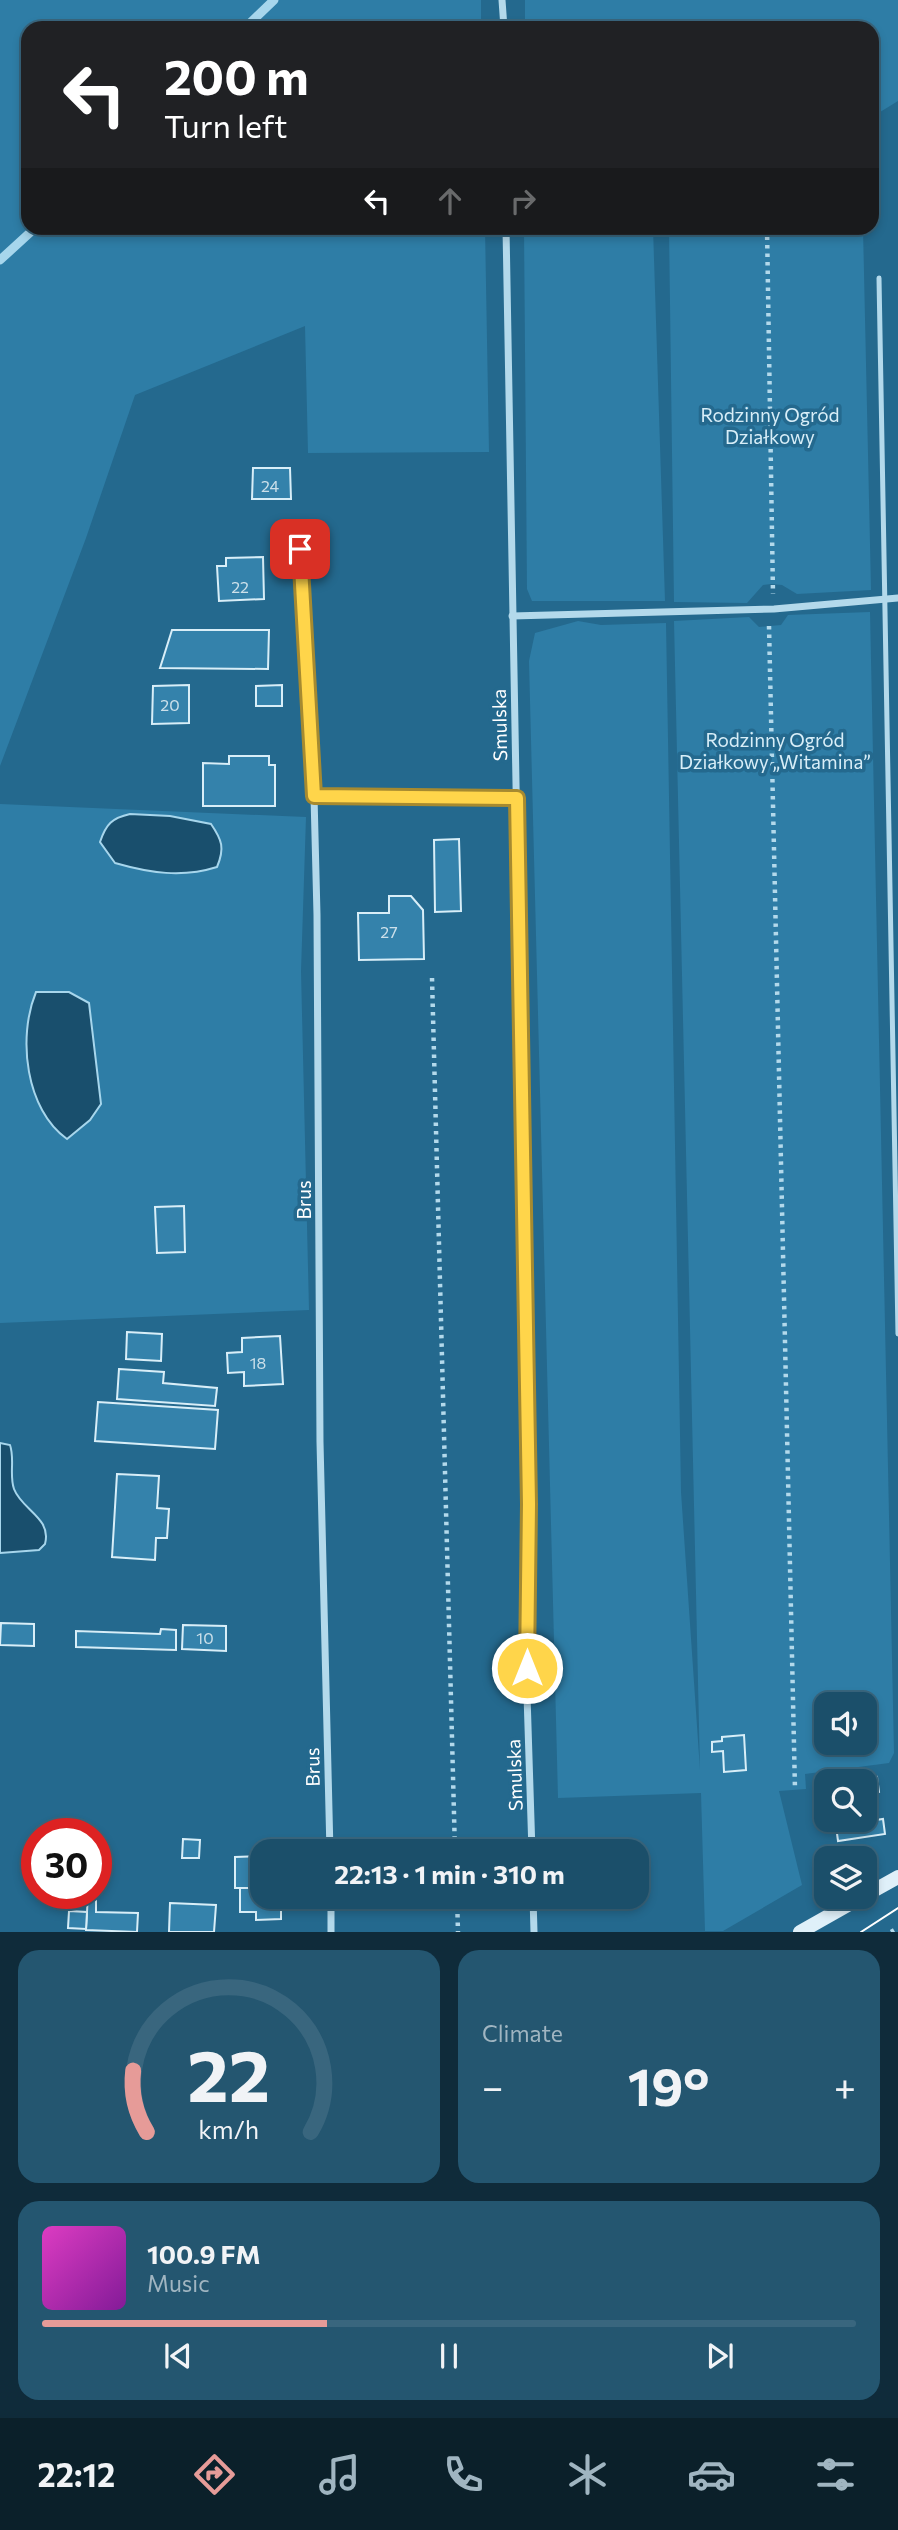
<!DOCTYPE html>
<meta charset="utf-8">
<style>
:root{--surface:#1b4f6a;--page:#245670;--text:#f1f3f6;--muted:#a0b5c1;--line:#39667e;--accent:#e69b98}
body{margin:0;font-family:Commissioner,sans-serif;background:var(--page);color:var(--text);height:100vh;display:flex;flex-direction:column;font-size:26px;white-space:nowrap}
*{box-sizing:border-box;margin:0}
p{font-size:23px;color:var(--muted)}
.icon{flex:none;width:38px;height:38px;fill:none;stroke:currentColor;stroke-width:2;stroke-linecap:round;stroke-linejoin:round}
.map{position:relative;height:1932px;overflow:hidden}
.side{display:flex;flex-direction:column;gap:18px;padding:18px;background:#0f2b3a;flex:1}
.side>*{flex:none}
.guide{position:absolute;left:21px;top:21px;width:858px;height:214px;border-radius:21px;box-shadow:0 4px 10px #0003,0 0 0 2px var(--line);background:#202124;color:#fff;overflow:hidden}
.tools{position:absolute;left:814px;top:1692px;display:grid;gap:14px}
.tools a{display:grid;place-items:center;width:63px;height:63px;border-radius:14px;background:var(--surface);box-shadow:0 4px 10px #0003,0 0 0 2px var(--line);font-size:35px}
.speed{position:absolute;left:21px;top:1818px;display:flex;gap:14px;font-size:35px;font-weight:700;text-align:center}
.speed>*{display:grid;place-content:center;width:91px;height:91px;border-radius:50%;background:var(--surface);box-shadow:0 4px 10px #0003,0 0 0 2px var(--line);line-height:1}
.speed .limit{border:10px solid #d22;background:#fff;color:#111}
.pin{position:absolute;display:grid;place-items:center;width:60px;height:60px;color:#fff;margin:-30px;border-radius:14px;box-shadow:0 4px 10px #0006}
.me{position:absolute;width:77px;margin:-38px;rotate:0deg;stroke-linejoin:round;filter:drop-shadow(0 0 5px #0008)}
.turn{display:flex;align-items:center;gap:24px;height:147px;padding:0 28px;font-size:32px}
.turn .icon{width:91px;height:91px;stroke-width:2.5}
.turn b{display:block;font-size:49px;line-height:60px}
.lanes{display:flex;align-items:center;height:66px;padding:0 28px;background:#0003;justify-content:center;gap:35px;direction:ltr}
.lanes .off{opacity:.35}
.big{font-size:52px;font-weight:700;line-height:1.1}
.side .widget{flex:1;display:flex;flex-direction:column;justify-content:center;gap:10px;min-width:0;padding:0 24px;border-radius:21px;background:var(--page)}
.side .dial{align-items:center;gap:0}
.dial svg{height:182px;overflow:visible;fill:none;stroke:var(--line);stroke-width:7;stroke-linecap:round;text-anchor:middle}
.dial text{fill:var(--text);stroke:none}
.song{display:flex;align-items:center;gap:21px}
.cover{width:84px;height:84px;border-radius:10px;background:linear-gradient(135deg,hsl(310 70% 55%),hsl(290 70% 35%))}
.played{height:7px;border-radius:4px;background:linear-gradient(90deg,var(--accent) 35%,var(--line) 35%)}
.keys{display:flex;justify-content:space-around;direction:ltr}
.heat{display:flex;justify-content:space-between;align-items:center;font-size:38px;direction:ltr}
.side .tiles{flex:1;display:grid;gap:18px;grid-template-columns:1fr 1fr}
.widget:last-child{grid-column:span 2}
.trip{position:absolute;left:250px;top:1839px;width:399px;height:70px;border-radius:21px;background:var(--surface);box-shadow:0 4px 10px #0003,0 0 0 2px var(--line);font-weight:700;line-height:70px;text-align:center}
.menu{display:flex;height:112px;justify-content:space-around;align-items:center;background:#0b202a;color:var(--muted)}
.menu .icon{width:49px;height:49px}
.menu .on{color:var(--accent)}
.menu b{font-size:32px;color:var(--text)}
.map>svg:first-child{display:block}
.green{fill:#2e7da6;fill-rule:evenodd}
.water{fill:#194f6d;stroke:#a7d6ec;stroke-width:2}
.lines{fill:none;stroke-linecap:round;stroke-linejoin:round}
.stream{stroke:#a7d6ec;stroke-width:9}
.building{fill:#3482ab;stroke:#d8eef8;stroke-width:2}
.path{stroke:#b3d9eb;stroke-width:4.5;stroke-dasharray:3.5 5;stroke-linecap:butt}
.service{stroke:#b3d9eb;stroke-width:5}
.minor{stroke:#b3d9eb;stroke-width:7}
.secondary{stroke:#dff0f9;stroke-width:14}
.tram{stroke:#fff;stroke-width:2}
.route-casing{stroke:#a68a30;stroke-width:18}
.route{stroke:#ffd54a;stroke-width:12}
.labels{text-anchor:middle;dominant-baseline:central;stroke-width:7;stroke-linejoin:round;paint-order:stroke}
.number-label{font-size:16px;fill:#cce0ea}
.park-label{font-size:19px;fill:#d8eef8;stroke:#24698e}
.street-label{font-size:19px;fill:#fff;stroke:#24698e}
</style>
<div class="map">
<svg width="898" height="1932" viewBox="0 0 898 1932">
<rect width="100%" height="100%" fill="#24698e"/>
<g class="green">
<polygon points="0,0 481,0 481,28 28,28 28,228 485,228 489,452 308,453 305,326 135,395 86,538 0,766"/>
<polygon points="525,0 898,0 898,101 872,117 872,28 525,28"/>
<polygon points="524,228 653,228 665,601 532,601 527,589"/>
<polygon points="669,228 863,228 871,590 797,594 782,585 771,584 763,585 747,603 674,602"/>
<path d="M870 612 894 1753 889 1763 805 1774 806 1789 779 1791 802 1885 723 1931H705L701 1793 558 1798 529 661 535 633 578 621 601 625 666 623 681 1492 700 1770 674 621 749 617 759 627 781 625 788 615ZM826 1704H864V1743H826Z"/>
<polygon points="0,804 306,817 301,971 309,1310 0,1323"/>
</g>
<g class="water">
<path d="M130 814 170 816 211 824C222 840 225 848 217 867 182 878 150 873 115 863L100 842C106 824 112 818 130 814Z"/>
<path d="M36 992H69L89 1003 101 1104 90 1120 67 1139C26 1110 17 1038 36 992Z"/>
<path d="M0 1443 10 1445C15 1459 9 1475 14 1489 22 1510 52 1518 45 1544L39 1550 0 1553Z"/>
</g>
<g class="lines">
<g class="stream">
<polyline points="245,28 274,0"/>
<polyline points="0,260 35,228"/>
</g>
</g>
<g class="building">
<polygon points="253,468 290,468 291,499 252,499"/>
<polygon points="263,557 264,599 219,601 217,566 226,566 226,558"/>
<polygon points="172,630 269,630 268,669 160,668"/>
<polygon points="189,685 189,723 152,724 153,686"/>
<polygon points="282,685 282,706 256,706 256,686"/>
<polygon points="229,756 269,756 269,765 275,765 275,806 203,806 203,763 229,764"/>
<polygon points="459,839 461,911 435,912 434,840"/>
<polygon points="389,896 411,896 423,910 424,959 359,960 358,913 389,913"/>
<polygon points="184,1206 185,1252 157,1253 155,1207"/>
<polygon points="127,1332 162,1334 161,1361 126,1359"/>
<polygon points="280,1336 283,1384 244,1386 244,1372 228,1373 227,1353 242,1352 242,1338"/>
<polygon points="119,1369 164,1372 163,1383 217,1388 215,1406 117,1399"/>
<polygon points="98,1402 218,1410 215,1449 95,1441"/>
<polygon points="117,1474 159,1476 157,1508 169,1509 167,1538 156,1538 155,1560 112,1557"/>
<polygon points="1,1623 34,1624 34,1646 0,1645"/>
<polygon points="183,1625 226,1626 226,1651 182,1649"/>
<polygon points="161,1629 176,1630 176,1650 76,1647 76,1631 160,1634"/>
<polygon points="744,1735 746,1770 724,1772 723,1751 712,1752 712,1742 722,1741 722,1737"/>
<polygon points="877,1777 879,1792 864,1794 864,1782 846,1782"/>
<polygon points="883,1819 885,1834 838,1841 836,1826"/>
<polygon points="183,1839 200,1840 199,1858 182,1858"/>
<polygon points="262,1856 262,1888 235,1888 235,1857"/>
<polygon points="96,1887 96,1912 138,1913 137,1932 86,1930 88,1894 96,1894"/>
<polygon points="240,1888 262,1888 262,1897 281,1897 281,1919 256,1920 256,1912 240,1912"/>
<polygon points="170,1903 216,1905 214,1932 169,1932"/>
<polygon points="69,1911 87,1912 86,1929 68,1928"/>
</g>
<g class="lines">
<g class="path">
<polyline points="767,228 773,594"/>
<polyline points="769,626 795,1790"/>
<polyline points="432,978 455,1852"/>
<polyline points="457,1897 458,1932"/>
<polyline points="891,1932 898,1928"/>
</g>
<g class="service">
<polyline points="879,278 898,1334"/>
<polyline points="314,796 517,798"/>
</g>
<g class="minor">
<polyline points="502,0 504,28"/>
<polyline points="506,228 529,1505 527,1695 532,1852"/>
<polyline points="300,549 314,796 317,915 320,1442 330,1852"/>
<polyline points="512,616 774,609 898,598"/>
<polyline points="331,1897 331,1932"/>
<polyline points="533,1897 534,1932"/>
</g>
<g class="secondary">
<polyline points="864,1896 898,1877"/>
<polyline points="800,1932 862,1897"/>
</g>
<polyline class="tram" points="861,1932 898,1908"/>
</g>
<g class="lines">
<g class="route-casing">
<polyline id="route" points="300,549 314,796 517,798 529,1504 527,1668"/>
</g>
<use href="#route" class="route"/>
</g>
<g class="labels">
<g class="number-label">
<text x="270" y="485">24</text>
<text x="240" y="586">22</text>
<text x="170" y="704">20</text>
<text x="389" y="931">27</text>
<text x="258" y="1362">18</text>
<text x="205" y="1637">10</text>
</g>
<g class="park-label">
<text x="770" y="414">Rodzinny Ogród<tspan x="770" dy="22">Działkowy</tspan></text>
<text x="775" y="739">Rodzinny Ogród<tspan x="775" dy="22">Działkowy „Witamina”</tspan></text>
</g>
<g class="street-label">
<text transform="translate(499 725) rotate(-91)">Smulska</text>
<text transform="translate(303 1200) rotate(-90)">Brus</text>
<text transform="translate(312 1767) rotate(-91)">Brus</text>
<text transform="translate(514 1775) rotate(-92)">Smulska</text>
</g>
</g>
</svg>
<div class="tools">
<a><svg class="icon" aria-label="sound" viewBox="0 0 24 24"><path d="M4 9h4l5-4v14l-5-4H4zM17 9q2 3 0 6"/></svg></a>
<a><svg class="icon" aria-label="search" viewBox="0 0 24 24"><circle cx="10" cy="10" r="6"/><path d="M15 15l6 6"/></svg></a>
<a><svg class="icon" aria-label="layers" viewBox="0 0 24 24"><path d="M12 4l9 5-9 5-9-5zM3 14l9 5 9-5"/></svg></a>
</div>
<div class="speed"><div class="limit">30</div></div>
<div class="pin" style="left:300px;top:549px;background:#d93025"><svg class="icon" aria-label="arrive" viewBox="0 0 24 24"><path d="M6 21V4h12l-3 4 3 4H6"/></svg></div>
<svg class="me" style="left:527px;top:1668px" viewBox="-20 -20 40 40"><circle r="17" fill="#ffd54a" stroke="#fff" stroke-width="3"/><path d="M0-11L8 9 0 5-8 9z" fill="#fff"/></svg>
<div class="trip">22:13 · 1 min · 310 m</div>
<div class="guide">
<div class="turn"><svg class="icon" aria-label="left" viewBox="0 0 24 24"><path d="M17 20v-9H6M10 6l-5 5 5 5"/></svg><div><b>200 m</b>Turn left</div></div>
<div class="lanes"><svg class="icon" aria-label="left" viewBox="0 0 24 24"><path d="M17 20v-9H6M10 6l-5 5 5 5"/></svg><svg class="icon off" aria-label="ahead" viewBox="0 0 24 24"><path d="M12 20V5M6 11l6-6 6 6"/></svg><svg class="icon off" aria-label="right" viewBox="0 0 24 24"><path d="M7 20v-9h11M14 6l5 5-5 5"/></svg></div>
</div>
</div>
<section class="side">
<div class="tiles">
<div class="widget dial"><svg viewBox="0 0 100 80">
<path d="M14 69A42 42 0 1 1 86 69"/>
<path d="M14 69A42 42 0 0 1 8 42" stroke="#e69b98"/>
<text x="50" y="56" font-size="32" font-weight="700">22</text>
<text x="50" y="72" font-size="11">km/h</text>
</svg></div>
<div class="widget"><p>Climate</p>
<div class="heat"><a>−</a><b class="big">19°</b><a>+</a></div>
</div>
<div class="widget">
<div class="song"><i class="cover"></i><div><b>100.9 FM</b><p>Music</p></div></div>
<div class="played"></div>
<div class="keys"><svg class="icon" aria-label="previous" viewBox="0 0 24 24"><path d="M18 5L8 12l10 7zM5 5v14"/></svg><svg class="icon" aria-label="pause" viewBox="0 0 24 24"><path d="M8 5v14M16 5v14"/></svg><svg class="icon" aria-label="next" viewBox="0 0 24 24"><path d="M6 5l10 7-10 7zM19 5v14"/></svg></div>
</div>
</div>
</section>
<nav class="menu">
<b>22:12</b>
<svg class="icon on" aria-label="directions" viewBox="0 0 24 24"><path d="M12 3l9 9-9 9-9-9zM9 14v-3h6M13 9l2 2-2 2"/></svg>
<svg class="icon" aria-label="music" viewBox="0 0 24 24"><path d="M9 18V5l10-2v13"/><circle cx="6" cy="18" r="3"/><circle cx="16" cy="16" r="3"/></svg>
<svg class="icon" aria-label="phone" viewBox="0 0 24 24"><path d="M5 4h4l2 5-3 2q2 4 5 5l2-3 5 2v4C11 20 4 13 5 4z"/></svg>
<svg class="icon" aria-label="climate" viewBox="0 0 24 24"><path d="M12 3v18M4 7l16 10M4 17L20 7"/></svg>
<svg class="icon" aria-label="car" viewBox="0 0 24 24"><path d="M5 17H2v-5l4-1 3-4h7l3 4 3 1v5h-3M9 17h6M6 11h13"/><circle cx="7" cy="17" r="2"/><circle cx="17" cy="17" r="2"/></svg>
<svg class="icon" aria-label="filters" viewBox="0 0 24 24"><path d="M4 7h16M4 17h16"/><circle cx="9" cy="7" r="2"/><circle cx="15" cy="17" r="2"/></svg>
</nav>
